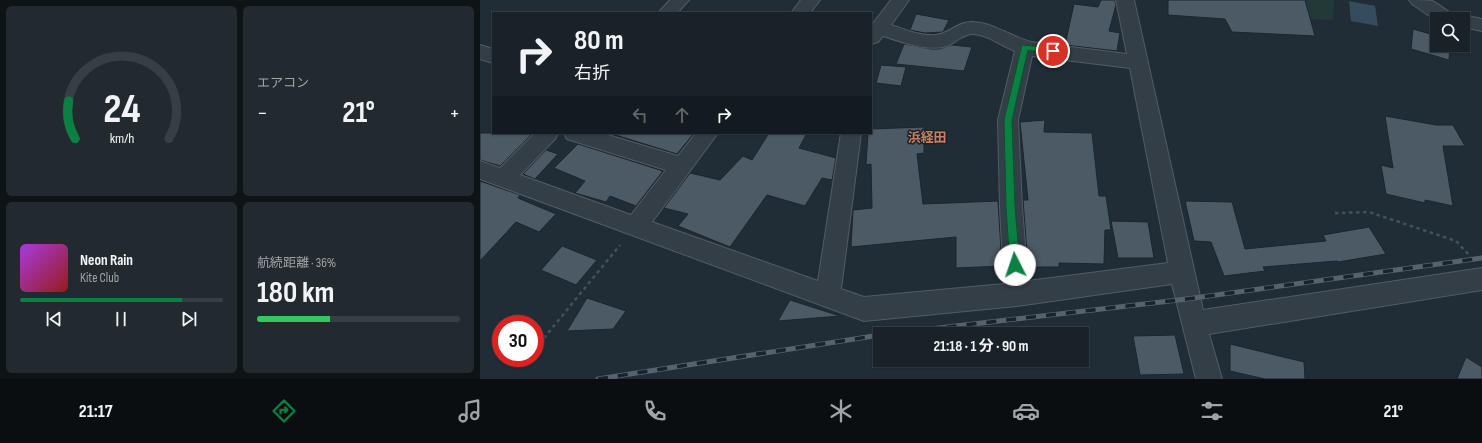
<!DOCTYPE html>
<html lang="ja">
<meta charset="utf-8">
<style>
:root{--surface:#192228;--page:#222a30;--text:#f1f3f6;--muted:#9fa4a8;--line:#373f45;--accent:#0b8043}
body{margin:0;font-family:"Sofia Sans Condensed","Noto Sans JP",sans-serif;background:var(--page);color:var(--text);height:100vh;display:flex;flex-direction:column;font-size:15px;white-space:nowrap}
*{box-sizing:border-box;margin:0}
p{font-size:13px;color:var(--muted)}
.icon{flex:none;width:22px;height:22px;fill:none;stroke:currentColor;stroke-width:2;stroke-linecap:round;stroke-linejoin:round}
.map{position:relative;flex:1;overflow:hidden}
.side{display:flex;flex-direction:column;gap:6px;padding:6px;background:#0e1316;width:480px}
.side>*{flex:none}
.banner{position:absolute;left:12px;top:12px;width:380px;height:122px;border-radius:0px;box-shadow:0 1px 3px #0004,0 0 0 1px var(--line);background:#192228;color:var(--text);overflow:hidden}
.buttons{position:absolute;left:950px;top:12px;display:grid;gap:8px}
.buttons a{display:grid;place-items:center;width:40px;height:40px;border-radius:0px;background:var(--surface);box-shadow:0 1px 3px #0004,0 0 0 1px var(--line);font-size:20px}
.speed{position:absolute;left:12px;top:315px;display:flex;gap:8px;font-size:20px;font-weight:700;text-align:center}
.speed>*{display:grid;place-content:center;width:52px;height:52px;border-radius:50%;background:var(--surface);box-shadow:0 1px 3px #0004,0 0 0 1px var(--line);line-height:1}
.speed .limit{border:6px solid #d22;background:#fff;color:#111}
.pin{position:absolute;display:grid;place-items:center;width:34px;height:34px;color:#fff;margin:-17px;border:2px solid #fff;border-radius:50%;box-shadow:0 1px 4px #0007}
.me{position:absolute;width:44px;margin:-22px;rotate:356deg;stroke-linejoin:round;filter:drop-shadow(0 0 3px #0008)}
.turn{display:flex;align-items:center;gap:14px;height:84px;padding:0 16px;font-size:18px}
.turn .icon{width:52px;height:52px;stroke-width:2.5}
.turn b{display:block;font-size:28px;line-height:34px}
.lanes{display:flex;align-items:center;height:38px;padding:0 16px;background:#0003;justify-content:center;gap:20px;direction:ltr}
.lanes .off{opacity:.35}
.big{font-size:30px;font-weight:700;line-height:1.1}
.side .widget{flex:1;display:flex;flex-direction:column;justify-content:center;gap:6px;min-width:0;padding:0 14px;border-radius:6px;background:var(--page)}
.side .dial{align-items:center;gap:0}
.dial svg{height:104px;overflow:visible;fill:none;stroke:var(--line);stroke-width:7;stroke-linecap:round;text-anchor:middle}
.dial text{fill:var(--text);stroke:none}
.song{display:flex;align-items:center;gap:12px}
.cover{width:48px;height:48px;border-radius:6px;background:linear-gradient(135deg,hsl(280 70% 55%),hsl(0 70% 35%))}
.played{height:4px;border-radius:2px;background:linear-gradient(90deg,var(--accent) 80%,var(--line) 80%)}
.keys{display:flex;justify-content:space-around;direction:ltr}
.heat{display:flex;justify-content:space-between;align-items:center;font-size:22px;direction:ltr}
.charge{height:6px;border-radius:3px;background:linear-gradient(90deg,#34c759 36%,var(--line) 0)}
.side .tiles{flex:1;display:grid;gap:6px;grid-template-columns:repeat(2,1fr)}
.trip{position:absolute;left:393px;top:327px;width:216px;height:40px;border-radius:0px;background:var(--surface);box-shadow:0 1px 3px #0004,0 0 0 1px var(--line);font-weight:700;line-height:40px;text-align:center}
.tabs{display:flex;height:64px;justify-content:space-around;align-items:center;background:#0a0e10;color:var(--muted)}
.tabs .icon{width:28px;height:28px}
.tabs .selected{color:var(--accent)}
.tabs b{font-size:18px;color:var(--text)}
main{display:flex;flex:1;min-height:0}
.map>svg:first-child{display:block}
.green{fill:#233937}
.water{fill:#354c5d}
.building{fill:#4c5a65;stroke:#1b252d}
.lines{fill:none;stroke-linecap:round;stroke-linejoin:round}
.street-casing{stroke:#515c64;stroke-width:2}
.path{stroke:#405453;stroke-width:2.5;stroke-dasharray:3.5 3.5;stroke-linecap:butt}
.street{fill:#343e47;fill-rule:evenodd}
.rail-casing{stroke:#56636e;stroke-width:5}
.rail{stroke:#1a232b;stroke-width:3.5;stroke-dasharray:10;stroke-linecap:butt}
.route{fill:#0b8043;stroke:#07532c}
.labels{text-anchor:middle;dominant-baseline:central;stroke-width:3;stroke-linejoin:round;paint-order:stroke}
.neighbourhood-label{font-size:13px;font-weight:bold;fill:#ce7e5e;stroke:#1a232b}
</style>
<main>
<section class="side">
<div class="tiles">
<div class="widget dial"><svg viewBox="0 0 100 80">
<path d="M14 69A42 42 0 1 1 86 69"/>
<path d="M14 69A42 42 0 0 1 9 40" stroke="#0b8043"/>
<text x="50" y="56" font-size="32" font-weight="700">24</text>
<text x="50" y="72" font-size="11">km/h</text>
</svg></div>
<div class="widget"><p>エアコン</p>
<div class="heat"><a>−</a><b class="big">21°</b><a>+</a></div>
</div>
<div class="widget">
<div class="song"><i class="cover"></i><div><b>Neon Rain</b><p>Kite Club</p></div></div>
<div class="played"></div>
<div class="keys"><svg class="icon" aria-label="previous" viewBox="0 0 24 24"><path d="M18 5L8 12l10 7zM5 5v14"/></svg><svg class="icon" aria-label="pause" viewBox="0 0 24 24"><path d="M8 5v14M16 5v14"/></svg><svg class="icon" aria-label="next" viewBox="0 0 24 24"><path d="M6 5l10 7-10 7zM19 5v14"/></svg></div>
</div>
<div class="widget"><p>航続距離 · 36%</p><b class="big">180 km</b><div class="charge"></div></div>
</div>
</section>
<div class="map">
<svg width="1002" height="379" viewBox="0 0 1002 379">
<rect width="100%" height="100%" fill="#212d36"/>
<polygon class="green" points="825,0 854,0 853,20 830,19"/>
<polygon class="water" points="869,1 895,6 898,26 871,21"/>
<g class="building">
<polygon points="621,0 635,0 636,5 629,31 640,33 637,51 585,45 594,4 618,7"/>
<polygon points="688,0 825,0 835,36 752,32 745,19 688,15"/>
<polygon points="436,14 469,20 463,32 445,33 430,30"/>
<polygon points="933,29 957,36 957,45 970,45 969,60 931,49"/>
<polygon points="424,44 451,49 459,49 472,45 492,47 484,71 416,64"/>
<polygon points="401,65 426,67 421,86 396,83"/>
<polygon points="905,116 956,125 973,125 985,146 963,146 973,206 945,200 945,203 906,194 901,165 913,168"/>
<polygon points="565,120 564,132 612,133 619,196 626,196 631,230 625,230 624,264 579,263 579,267 548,267 543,200 548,200 540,122"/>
<polygon points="444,127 444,153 437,154 443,204 518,201 522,266 476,268 476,237 371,247 373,210 392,208 391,164 386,165 388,133 391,133 391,129"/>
<polygon points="0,133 53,133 20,166 0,160"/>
<polygon points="129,133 214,133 197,154"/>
<polygon points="289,133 327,133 319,148 356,158 352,180 342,178 325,206 287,195 250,247 198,226 208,214 184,208 210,173 240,180 263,156 272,160"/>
<polygon points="98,144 183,171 156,206 130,196 126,202 95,193 105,181 74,168"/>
<polygon points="66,150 78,154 55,179 43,174"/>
<polygon points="0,181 40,195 38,198 76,214 59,232 36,222 0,261"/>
<polygon points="705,201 752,202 765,249 846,241 843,235 889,227 906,254 858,262 857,261 783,267 785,271 744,276 731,242 714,241"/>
<polygon points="631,221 668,222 674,258 638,258"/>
<polygon points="82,246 117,260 96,285 61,270"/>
<polygon points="107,298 146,311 133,329 87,331"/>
<polygon points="310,300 360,316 298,321"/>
<polygon points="695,335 704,374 660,375 653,336"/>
<polygon points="750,344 824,362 825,379 785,379 750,371"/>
<polygon points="986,357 1002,367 1002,379 977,379"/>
</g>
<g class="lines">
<g class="street-casing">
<g id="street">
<polygon points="190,0 209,0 197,13 178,13"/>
<polygon points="321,0 340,0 330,13 311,13"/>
<path d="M411 0H429L411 25C424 29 442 37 456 35 469 34 478 21 493 22 514 23 532 37 551 42L647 54 636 0H654L723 310 1002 268V290L729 334 742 379H716L692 284 537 306 384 321 0 179V161L20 168 55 133H78L75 139 40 175 151 215 186 170 87 139 84 133H121L198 156 216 133H238L172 222 338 281 361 133H381L361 289 384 297 524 284 520 207 518 120 535 51C521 46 507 34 492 34 483 34 475 43 467 46 446 52 423 42 403 36L398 42 391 44V26ZM552 56 650 68 688 263 548 281 542 207 538 120Z"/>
<path d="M929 0C936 0 946 0 952 1 961 5 973 18 983 15L1002 19V31L983 27V19H957V21L932 4Z"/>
<polygon points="0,45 13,49 13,63 0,59"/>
</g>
</g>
<g class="path">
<polyline points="855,213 889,212 976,241 991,257"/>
<polyline points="55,349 140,245"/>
<polyline points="46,361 48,358"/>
</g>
<use href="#street" class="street"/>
<g class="rail-casing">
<g id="rail">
<polyline points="407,334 707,299 1002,258"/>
<polyline points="118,379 400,335"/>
</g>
</g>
<use href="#rail" class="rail"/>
</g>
<polygon class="route" points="542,45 573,48 577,51 573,54 548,50 532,120 535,207 540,265 538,268 535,270 531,268 530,265 526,207 524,120"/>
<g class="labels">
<g class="neighbourhood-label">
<text x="447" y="138">浜経田</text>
</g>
</g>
</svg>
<div class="buttons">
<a><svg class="icon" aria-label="search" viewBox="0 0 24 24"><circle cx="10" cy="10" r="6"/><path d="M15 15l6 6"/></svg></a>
</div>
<div class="speed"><div class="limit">30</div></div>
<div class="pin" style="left:573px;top:51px;background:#d93025"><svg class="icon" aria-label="arrive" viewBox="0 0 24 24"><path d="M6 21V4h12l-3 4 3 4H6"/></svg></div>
<svg class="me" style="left:535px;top:265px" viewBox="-20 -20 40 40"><circle r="19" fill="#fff"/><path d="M0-13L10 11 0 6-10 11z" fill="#0b8043"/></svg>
<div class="trip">21:18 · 1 分 · 90 m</div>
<div class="banner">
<div class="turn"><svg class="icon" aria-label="right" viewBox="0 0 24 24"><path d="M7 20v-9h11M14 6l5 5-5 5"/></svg><div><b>80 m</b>右折</div></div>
<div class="lanes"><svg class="icon off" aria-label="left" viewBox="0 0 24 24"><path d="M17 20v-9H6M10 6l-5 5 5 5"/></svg><svg class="icon off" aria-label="ahead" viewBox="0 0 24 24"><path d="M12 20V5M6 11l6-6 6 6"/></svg><svg class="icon" aria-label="right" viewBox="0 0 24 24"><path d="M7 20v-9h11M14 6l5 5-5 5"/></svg></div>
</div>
</div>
</main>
<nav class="tabs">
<b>21:17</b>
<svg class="icon selected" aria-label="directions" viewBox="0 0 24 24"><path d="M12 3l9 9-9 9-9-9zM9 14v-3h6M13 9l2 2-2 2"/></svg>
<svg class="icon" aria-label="music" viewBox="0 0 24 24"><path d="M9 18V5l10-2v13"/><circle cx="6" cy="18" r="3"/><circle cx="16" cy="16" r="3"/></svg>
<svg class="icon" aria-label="phone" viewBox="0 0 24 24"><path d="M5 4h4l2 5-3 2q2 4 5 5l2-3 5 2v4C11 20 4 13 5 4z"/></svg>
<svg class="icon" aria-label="climate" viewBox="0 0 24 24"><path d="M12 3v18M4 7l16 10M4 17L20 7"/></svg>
<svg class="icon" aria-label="car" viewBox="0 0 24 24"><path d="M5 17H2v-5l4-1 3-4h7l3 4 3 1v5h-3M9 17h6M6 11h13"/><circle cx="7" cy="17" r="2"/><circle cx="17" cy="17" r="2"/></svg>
<svg class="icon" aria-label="filters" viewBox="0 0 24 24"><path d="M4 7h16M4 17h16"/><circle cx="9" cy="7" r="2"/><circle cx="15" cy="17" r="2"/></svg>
<b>21°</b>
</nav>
